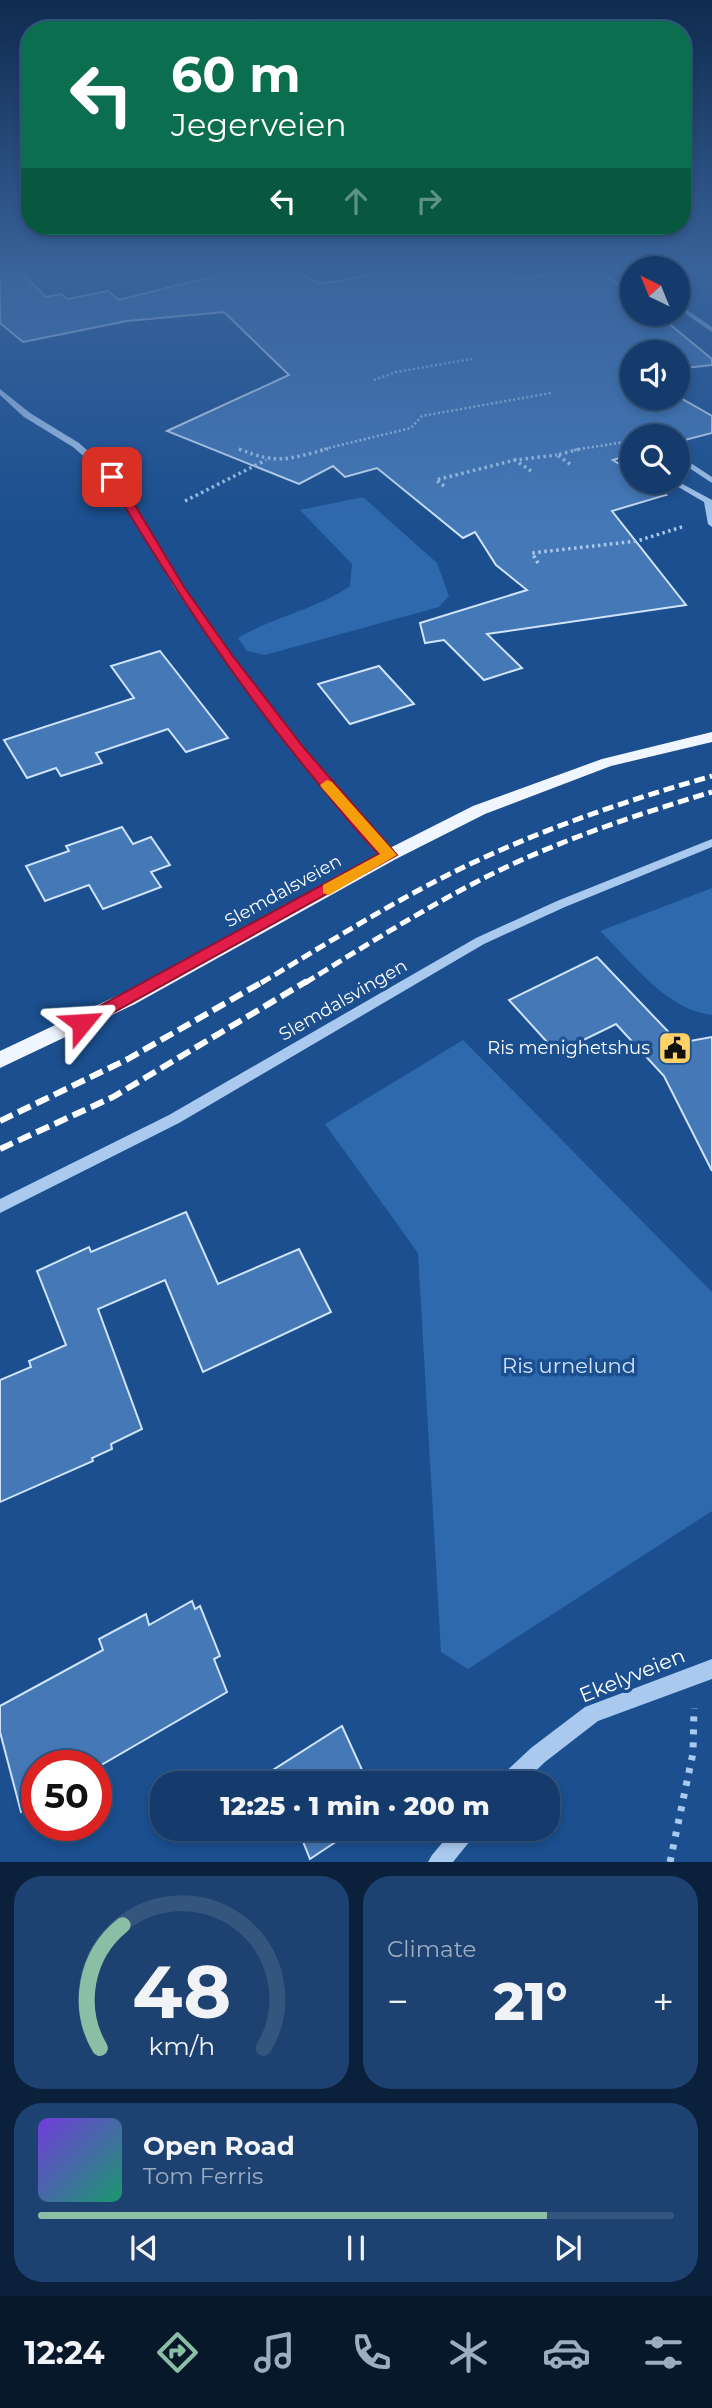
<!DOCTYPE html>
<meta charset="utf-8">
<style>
:root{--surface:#143b6b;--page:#1d4271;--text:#f1f3f6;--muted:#9dadc1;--line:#33557e;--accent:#8abfa5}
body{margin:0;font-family:Montserrat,sans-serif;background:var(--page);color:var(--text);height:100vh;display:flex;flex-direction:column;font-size:26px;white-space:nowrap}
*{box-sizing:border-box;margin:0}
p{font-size:23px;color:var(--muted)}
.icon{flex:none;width:38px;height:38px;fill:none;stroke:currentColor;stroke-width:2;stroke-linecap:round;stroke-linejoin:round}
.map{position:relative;height:1862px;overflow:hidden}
.drawer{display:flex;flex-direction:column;gap:14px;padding:14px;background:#0b203b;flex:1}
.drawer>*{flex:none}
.guide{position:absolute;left:21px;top:21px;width:670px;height:214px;border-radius:28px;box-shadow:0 4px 10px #0003,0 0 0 2px var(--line);background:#0b6e4f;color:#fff;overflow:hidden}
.needle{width:46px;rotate:317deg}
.fabs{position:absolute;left:620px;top:256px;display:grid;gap:14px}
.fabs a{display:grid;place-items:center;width:70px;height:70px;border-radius:50%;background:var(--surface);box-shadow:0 4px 10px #0003,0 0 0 2px var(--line);font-size:35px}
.speed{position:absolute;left:21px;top:1750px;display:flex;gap:14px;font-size:35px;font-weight:700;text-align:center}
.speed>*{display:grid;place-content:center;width:91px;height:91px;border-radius:50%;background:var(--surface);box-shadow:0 4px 10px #0003,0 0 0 2px var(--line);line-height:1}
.speed .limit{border:10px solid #d22;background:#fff;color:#111}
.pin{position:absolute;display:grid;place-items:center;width:60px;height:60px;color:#fff;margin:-30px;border-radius:14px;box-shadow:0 4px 10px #0006}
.me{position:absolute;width:77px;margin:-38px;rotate:63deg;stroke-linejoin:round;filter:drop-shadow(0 0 5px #0008)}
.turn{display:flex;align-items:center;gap:24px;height:147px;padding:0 35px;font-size:32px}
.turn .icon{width:91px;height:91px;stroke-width:2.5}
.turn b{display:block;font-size:49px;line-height:60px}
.lanes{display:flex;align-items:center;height:66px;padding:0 35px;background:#0003;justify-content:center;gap:35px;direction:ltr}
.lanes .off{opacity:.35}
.big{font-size:52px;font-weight:800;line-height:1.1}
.drawer .tile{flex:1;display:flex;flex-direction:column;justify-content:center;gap:10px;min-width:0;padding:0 24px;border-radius:28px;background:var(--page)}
.drawer .dial{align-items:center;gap:0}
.dial svg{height:182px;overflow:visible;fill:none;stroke:var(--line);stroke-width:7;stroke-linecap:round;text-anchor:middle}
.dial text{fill:var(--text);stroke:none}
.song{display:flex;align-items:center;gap:21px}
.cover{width:84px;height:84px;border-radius:10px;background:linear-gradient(135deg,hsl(260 70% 55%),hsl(160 70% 35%))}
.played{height:7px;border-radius:4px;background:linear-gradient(90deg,var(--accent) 80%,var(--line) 80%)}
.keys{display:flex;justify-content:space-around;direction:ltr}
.heat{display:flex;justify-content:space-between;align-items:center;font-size:38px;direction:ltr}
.drawer .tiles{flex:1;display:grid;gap:14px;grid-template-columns:1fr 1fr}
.tile:last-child{grid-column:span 2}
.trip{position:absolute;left:150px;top:1771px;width:410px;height:70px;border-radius:28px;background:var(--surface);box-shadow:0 4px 10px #0003,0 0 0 2px var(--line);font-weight:800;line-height:70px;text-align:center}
.menu{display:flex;height:112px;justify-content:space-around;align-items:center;background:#08182b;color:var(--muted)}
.menu .icon{width:49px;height:49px}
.menu .current{color:var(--accent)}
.menu b{font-size:32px;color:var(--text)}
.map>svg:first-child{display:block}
.green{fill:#2e69ad}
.building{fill:#4478b7;stroke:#cfe3fa;stroke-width:2}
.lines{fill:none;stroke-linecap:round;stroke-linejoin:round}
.path-far2{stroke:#a9c9ee;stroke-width:2.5;stroke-dasharray:2 2.5;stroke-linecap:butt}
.path-far1{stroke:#a9c9ee;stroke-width:3.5;stroke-dasharray:2.5 3.5;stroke-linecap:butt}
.path{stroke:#a9c9ee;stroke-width:7;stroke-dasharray:5 8;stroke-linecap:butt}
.minor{fill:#a9c9ee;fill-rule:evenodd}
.major{fill:#f0f6ff;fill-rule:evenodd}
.rail-far1{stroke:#fff;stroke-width:5;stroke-dasharray:11 5;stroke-linecap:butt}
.rail{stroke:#fff;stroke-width:6;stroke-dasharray:14 6;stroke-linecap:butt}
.route{fill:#e11d48;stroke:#92132f;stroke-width:2}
.slow{fill:#f59e0b}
.labels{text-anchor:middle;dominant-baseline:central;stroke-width:7;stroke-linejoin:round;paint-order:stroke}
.street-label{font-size:18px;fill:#fff;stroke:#1b4f8f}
.poi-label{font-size:18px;fill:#fff;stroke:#1b4f8f;text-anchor:end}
.near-park-label{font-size:21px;fill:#cfe3fa;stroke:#1b4f8f}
.near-street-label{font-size:21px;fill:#fff;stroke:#1b4f8f}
</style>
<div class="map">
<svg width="712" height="1862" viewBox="0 0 712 1862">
<rect width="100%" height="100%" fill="#1b4f8f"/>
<g class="green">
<path d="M363 497 437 563 449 596 439 607 265 655 247 651 238 638C273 617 317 609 350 586L352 564 300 510Z"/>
<path d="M712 888V1015C666 1010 631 961 600 931Z"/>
<polygon points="463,1040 712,1292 712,1511 468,1669 441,1652 418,1253 325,1124"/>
</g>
<g class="building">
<polygon points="0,268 16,268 46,297 61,294 67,299 108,291 119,300 238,270 246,273 264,268 291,268 321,284 410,268 500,268 516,279 596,268 632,295 632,313 656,313 712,359 712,365 677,369 677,352 632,352 632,397 677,396 712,416 712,433 677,442 677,436 655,436 651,430 645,430 642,436 632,436 632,454 613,460 632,472 632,481 646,481 666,495 612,511 686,605 487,634 522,668 484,680 444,640 425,643 420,623 527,590 496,565 475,532 463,538 377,468 345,477 333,466 299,484 167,431 289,375 224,312 127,321 23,342 0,323"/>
<polygon points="160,651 228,738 186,752 168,729 96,753 102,763 61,776 56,768 27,778 4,740 134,698 111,666"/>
<polygon points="379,666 414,704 350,724 318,684"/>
<polygon points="122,827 133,844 151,837 170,865 151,872 161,887 103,909 89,885 45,901 26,866 69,851 66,846"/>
<polygon points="597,957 679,1043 712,1037 712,1171 664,1076 616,1024 557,1053 509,1000"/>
<polygon points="186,1212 218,1284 299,1249 331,1312 203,1372 165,1280 98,1309 142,1429 111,1444 112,1449 92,1458 93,1461 0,1502 0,1380 31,1367 29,1361 66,1345 37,1271 89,1247 91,1252"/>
<polygon points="192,1601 195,1609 200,1606 220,1656 214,1659 227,1692 96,1768 96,1766 37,1766 37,1803 21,1812 0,1732 0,1706 103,1650 99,1639 146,1614 149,1625"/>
<polygon points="342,1726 368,1783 278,1783 273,1770"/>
<polygon points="298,1829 355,1829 310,1859"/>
</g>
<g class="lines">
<g class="path-far2">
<polyline points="374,380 396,372 472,359"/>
<polyline points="239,449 243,450"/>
<polyline points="320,450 411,428 422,416 551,393"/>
<polyline points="574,450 624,442"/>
</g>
<g class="path-far1">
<path d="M239 449C279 465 287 459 328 449"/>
<polyline points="570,464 557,455 580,449"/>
<polyline points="531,471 515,460 557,455"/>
<polyline points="444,486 436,480 515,460"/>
<polyline points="185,501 266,460"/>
<polyline points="538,563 532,553 637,541 685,526"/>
</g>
<polyline class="path" points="670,1862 693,1753 694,1708"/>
<g class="minor">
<polygon points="625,268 632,268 632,273"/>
<polygon points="677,303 712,327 712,332 677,308"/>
<polygon points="0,389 30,413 79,443 115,475 183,587 231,655 303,749 394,852 396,855 394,858 386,858 295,753 225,659 174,587 109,478 73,447 24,417 0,395"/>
<polygon points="645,433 651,433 653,436 645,436"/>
<polygon points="677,454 712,477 712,483 677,460"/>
<polygon points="668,481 677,481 712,500 712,527 708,524 704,502"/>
<polygon points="712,839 712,847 565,907 484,944 179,1123 0,1213 0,1199 169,1115 476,938 557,901"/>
<polygon points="712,1659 712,1679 598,1721 545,1762 523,1783 498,1783 501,1776 531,1748 585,1707"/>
<polygon points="454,1829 477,1829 474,1836 453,1862 428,1862 432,1855"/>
</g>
<polygon class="major" points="712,732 712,742 611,766 485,814 396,859 135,1004 0,1068 0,1051 121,994 384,851 473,806 602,759"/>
<g class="rail-far1">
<path d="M261 983C328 943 395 900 466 866 545 828 628 800 712 776"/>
<path d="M305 983C368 944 431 904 498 871 566 838 639 814 712 792"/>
</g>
<g class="rail">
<polyline points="0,1121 128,1059 264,981"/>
<polyline points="0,1149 113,1097 307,981"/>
</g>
</g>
<linearGradient id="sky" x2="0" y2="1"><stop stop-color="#0f2b4f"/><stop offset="0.51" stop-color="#39639b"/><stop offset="1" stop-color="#39639b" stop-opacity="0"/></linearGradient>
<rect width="712" height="529" fill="url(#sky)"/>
<path class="route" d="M112 474 118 477 184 587 232 655 304 748 397 855 82 1030 76 1028 73 1023 76 1019 379 854C355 831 335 803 313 777 235 683 170 582 107 477Z"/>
<polygon class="slow" points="327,780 332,782 397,855 329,895 323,893 323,885 380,854 322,788 320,785"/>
<defs>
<g id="civic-square" transform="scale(1.75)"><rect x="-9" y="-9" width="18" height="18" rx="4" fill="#ffd166" stroke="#1b4f8f"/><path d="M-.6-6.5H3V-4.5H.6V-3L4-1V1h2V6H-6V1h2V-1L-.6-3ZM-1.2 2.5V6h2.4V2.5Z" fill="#111"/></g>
</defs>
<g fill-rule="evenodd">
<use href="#civic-square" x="675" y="1048"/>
</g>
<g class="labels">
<g class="street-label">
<text transform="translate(283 891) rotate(-29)">Slemdalsveien</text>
<text transform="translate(343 1000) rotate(-30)">Slemdalsvingen</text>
</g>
<g class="poi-label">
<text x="650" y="1048">Ris menighetshus</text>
</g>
<g class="near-park-label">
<text x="569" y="1365">Ris urnelund</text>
</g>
<g class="near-street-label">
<text transform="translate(632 1675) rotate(-22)">Ekelyveien</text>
</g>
</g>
</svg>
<div class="fabs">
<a><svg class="needle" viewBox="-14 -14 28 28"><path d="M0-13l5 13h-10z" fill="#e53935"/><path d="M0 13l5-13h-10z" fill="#9dadc1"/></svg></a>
<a><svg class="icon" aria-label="sound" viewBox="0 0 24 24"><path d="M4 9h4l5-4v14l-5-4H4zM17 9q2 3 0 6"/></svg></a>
<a><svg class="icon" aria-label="search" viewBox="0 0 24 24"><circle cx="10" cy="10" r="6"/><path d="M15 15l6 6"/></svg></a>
</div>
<div class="speed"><div class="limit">50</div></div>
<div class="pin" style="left:112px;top:477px;background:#d93025"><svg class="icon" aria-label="arrive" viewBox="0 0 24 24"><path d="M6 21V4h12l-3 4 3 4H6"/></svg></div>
<svg class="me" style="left:82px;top:1023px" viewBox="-20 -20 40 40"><path d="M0-17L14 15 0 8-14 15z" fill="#e11d48" stroke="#fff" stroke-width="4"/></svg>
<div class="trip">12:25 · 1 min · 200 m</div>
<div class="guide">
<div class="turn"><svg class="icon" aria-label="left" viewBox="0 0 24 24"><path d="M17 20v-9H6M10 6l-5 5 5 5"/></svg><div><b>60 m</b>Jegerveien</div></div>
<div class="lanes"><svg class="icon" aria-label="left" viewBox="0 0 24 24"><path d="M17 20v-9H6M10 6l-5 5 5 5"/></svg><svg class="icon off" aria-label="ahead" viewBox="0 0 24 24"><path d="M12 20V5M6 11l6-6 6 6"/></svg><svg class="icon off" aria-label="right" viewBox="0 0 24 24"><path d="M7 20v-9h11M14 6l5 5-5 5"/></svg></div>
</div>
</div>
<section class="drawer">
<div class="tiles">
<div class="tile dial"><svg viewBox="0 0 100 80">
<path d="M14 69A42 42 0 1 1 86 69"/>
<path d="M14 69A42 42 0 0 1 24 15" stroke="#8abfa5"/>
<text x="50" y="56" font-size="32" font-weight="700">48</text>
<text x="50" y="72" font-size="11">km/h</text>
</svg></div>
<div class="tile"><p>Climate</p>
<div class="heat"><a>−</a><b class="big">21°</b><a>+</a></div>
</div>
<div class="tile">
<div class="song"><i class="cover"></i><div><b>Open Road</b><p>Tom Ferris</p></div></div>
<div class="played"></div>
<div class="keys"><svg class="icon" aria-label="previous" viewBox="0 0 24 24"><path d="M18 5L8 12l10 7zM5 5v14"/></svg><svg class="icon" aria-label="pause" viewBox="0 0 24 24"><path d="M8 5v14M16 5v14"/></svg><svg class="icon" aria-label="next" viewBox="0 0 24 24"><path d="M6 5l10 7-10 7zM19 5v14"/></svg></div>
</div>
</div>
</section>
<nav class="menu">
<b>12:24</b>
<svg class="icon current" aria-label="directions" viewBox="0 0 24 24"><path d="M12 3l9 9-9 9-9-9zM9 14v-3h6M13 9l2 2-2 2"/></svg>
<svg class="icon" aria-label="music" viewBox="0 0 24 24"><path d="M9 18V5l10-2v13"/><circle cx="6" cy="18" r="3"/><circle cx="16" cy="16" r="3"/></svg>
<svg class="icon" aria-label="phone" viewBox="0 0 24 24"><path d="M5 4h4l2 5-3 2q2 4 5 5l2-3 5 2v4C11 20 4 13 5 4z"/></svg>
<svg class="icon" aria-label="climate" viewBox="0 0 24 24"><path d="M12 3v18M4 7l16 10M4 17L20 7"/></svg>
<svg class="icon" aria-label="car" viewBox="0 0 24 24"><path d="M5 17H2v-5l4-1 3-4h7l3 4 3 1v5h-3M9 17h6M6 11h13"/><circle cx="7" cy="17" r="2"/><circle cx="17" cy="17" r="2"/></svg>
<svg class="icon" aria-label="filters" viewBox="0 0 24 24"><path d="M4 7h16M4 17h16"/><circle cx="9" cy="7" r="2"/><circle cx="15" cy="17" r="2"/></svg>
</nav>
